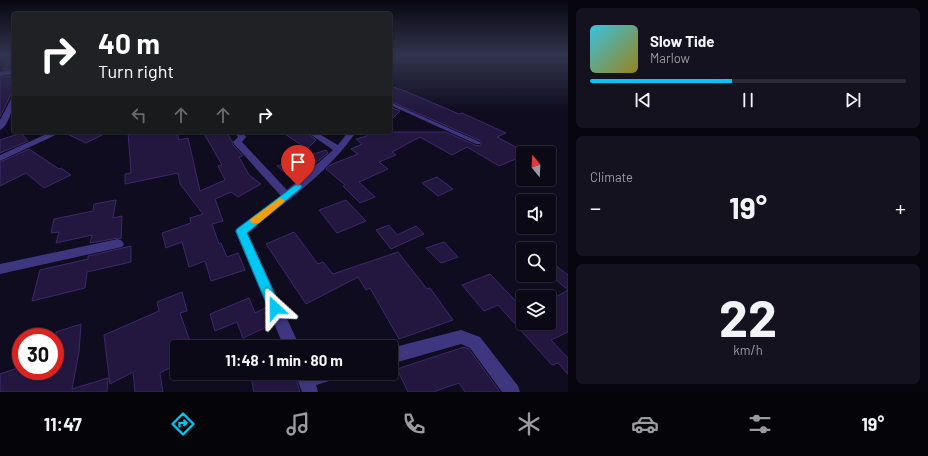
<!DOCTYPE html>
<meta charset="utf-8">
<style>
:root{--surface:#0c0917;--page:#151220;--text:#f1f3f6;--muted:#9a9aa1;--line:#2c2a36;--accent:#00c8f4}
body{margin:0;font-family:Barlow,sans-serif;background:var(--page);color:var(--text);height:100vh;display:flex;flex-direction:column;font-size:15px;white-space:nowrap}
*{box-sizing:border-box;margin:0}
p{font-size:13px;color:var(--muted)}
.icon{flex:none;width:22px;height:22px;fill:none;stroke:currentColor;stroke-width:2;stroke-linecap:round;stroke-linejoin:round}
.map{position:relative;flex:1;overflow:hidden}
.drawer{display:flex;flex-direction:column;gap:8px;padding:8px;background:#07050d;width:360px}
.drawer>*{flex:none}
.top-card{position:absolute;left:12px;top:12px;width:380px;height:122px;border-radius:4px;box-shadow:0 1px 3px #0004,0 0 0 1px var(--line);background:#202124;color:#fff;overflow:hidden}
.needle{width:26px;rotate:342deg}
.fabs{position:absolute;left:516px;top:146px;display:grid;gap:8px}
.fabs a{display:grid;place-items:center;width:40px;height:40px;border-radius:4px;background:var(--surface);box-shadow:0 1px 3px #0004,0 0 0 1px var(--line);font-size:20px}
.speed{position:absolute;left:12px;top:328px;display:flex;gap:8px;font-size:20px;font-weight:700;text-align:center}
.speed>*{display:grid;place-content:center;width:52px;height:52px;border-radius:50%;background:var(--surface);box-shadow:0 1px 3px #0004,0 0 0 1px var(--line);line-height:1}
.speed .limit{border:6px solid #d22;background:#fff;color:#111}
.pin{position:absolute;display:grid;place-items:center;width:34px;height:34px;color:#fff;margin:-41px -17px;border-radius:50% 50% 50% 0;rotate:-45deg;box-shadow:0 0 4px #0007}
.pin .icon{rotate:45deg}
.me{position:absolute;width:44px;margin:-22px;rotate:336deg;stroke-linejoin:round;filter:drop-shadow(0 0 3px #0008)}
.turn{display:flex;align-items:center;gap:14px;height:84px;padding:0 20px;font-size:18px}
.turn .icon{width:52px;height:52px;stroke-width:2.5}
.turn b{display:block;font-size:28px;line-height:34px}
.lanes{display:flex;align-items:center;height:38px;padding:0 20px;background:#0003;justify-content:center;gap:20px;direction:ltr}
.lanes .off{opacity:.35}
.big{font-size:30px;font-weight:700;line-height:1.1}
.drawer .widget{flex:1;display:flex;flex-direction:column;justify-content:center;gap:6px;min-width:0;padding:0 14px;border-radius:6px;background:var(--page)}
.drawer .dial{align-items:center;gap:0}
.dial b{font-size:52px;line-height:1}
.song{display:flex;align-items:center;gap:12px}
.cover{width:48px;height:48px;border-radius:6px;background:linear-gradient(135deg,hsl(190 70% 55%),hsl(50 70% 35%))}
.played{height:4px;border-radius:2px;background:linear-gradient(90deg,var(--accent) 45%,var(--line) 45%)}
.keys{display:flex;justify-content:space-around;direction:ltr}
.heat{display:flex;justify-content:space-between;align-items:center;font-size:22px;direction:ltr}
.trip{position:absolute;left:170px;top:340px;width:228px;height:40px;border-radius:4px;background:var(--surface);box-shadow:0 1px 3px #0004,0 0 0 1px var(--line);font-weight:700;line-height:40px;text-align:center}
.tab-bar{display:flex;height:64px;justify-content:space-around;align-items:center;background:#050409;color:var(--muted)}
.tab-bar .icon{width:28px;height:28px}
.tab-bar .selected{color:var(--accent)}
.tab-bar b{font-size:18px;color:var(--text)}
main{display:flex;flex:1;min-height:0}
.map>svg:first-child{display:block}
.building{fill:#231740;stroke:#3c296c}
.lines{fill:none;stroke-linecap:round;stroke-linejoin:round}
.lane{fill:#3e367f;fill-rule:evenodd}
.street{fill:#3e367f;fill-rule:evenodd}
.route{fill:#00c8f4;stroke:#00829f}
.slow{fill:#f59e0b}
</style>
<main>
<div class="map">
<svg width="568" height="392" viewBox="0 0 568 392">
<rect width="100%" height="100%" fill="#100c1f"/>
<g class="building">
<polygon points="12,56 14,56 14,69 3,70"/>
<polygon points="14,76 14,88 0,117 0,77"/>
<polygon points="390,86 405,91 459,114 462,113 506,133 497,137 527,153 523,153 523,156 499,166 467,147 452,155 420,137 392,152 396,155 379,162 388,169 359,182 375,197 360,203 343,186 345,185 326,169 330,165 358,154 351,149 362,144 356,139 367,136 363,132 446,132 475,145 480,146 482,143 481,141 390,101"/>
<polygon points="390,107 400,111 390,121"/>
<polygon points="63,132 108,132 86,143"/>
<polygon points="128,132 177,132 179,140 188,138 200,191 225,180 218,166 222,165 203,132 226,132 232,141 233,145 243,156 239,157 249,175 261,184 238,197 231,192 215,199 223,221 212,224 219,244 221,243 227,257 238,253 245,270 211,281 205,261 189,267 182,242 166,248 162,233 191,223 190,218 203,214 180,184 178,173 125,184 125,174 131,173"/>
<polygon points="282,132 306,132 316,140 307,149"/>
<polygon points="21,133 28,141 0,153 0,140"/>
<polygon points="29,149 59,169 61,168 71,175 44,188 26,173 0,186 0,162"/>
<polygon points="326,150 328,153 318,161 290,176 277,166"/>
<polygon points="437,177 453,189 438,196 422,183"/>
<polygon points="116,200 113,218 122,216 121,239 118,238 90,243 92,235 56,243 59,232 51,233 54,219 93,211 94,204"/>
<polygon points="346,200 366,221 337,233 319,210"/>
<polygon points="389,225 397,235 416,226 424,234 391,249 376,230"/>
<polygon points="294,232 318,264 323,262 333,274 398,252 427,289 430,288 453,320 399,339 370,288 366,290 358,277 306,304 266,244"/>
<polygon points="444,242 458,257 441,263 426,248"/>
<polygon points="131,246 131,262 87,272 85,288 32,301 40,270 88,259 88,256"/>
<polygon points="549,260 568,275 568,332 551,340 568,358 568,374 558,363 552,365 498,305 484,311 462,285 490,274 523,309 523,323 549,323 549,301 568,290 549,274"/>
<polygon points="182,292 187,311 180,313 192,347 177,347 177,364 160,373 163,392 135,392 133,372 110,384 104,335 159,311 157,302"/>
<polygon points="249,298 255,313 265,308 273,324 243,338 237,322 215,331 210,314"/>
<polygon points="81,324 79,352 72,389 108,378 107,392 0,392 0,374 21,367 21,371 23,371 22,376 38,371 55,371 56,332"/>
<polygon points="464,347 469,349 500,392 465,392 459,383 433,392 408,392 397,369"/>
<polygon points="250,373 294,373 300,392 254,392"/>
</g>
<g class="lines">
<polygon class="lane" points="390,102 480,142 481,143 480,144 476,144 390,105"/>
<g class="street">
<polygon points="14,70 14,74 0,76 0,72"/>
<path d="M14 97C14 106 8 127 0 130V120L11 99Z"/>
<polygon points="51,132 62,132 0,161 0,155"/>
<path d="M234 132H242L246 137 242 142 287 190 333 150 307 132H316L338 145 348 132H356C328 173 286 202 247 232L300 347H284L235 231 237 228 281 196 234 144 233 142 238 137Z"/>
<polygon points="118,239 122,241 124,244 122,247 0,274 0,264"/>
<polygon points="461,330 480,337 518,386 520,392 502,392 470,348 461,344 391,364 391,348"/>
<polygon points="295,373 338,373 336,379 316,385 318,392 302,392"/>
</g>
</g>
<linearGradient id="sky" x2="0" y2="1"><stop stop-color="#090711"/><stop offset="0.5" stop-color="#31344d"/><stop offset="1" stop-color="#31344d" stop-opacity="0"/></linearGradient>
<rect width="568" height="111" fill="url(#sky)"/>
<polygon class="route" points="298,183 302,186 301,188 247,233 281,308 279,312 275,314 270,312 236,231 237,229"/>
<polygon class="slow" points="280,198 283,199 285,201 283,203 259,223 252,223 250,220 252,218"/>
</svg>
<div class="fabs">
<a><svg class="needle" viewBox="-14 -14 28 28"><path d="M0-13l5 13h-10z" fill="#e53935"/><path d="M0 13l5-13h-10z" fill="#9a9aa1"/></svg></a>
<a><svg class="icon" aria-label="sound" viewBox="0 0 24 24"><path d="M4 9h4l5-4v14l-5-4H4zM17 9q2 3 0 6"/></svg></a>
<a><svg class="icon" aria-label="search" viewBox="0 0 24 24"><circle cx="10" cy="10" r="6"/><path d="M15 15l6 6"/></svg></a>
<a><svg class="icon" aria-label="layers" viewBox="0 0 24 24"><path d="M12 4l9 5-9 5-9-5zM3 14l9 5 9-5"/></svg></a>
</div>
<div class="speed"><div class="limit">30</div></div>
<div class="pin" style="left:298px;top:186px;background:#d93025"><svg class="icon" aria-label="arrive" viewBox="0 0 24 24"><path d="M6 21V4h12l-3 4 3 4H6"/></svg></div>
<svg class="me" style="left:275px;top:308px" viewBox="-20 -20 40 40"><path d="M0-17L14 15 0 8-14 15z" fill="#00c8f4" stroke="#fff" stroke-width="4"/></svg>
<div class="trip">11:48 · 1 min · 80 m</div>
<div class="top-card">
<div class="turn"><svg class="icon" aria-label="right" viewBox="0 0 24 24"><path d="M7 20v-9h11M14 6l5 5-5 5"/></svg><div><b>40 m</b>Turn right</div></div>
<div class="lanes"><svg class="icon off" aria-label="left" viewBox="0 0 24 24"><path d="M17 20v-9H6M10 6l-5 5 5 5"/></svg><svg class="icon off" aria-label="ahead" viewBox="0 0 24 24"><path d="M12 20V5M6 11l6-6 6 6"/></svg><svg class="icon off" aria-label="ahead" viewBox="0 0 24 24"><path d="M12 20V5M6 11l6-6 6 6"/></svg><svg class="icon" aria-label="right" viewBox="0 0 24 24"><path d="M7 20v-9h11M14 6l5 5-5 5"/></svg></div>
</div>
</div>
<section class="drawer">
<div class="widget">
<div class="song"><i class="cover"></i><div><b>Slow Tide</b><p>Marlow</p></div></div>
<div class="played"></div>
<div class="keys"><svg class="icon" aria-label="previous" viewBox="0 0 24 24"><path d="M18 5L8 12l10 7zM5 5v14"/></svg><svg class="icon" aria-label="pause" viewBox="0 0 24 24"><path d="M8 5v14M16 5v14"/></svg><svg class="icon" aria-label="next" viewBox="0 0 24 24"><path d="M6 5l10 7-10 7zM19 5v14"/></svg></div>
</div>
<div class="widget"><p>Climate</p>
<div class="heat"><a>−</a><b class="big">19°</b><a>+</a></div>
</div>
<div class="widget dial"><b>22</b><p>km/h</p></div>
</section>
</main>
<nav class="tab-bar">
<b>11:47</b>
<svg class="icon selected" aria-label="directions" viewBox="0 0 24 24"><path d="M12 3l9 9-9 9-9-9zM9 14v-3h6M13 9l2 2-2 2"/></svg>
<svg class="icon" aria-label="music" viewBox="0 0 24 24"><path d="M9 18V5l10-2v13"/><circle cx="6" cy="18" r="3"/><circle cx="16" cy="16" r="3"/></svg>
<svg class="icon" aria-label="phone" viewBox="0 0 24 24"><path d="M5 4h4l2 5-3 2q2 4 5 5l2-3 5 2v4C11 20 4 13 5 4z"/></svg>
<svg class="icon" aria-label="climate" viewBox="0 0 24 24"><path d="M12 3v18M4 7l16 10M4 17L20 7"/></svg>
<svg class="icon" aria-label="car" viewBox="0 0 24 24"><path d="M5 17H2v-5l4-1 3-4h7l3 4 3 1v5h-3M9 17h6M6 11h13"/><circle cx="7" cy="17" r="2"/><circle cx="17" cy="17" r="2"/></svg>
<svg class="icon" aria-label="filters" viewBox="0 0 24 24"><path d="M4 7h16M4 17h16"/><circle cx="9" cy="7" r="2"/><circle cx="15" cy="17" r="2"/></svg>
<b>19°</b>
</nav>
